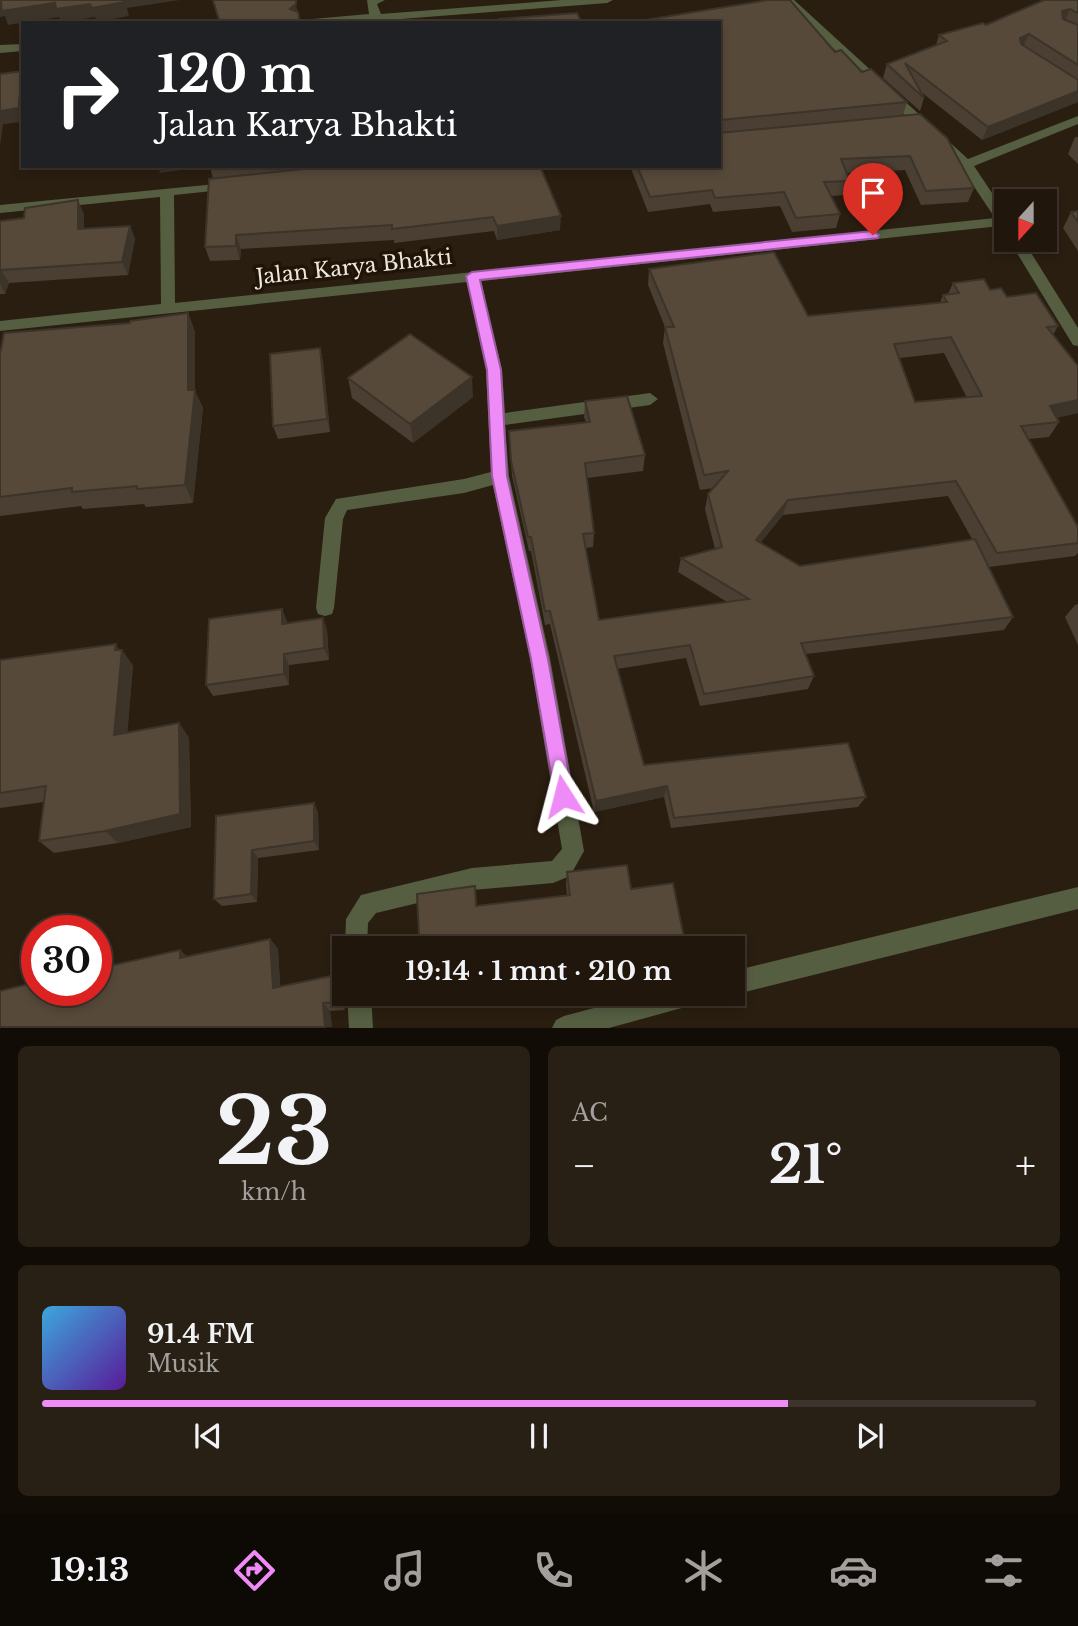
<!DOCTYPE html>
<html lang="id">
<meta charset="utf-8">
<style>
:root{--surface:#20160c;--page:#281f15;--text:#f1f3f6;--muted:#a29f9d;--line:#3d352d;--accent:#ef8bf7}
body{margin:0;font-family:"Libre Baskerville",serif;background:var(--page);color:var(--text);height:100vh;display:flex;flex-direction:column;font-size:26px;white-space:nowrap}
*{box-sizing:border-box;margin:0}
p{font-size:23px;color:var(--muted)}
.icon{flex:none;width:38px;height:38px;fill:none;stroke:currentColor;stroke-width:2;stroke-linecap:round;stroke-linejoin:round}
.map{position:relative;height:1028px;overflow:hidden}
.details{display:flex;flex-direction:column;gap:18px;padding:18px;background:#120c07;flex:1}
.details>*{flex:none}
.banner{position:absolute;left:21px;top:21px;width:700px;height:147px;border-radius:0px;box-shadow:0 4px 10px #0003,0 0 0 2px var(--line);background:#202124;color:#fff;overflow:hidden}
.needle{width:46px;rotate:201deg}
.tools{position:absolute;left:994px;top:189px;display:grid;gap:14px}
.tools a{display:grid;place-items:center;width:63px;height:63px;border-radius:0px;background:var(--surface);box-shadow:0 4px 10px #0003,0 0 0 2px var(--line);font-size:35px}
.speed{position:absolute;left:21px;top:915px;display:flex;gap:14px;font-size:35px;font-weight:700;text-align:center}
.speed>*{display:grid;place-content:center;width:91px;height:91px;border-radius:50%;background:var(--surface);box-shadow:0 4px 10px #0003,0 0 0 2px var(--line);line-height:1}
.speed .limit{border:10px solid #d22;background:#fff;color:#111}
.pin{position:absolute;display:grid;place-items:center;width:60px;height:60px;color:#fff;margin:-72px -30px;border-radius:50% 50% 50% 0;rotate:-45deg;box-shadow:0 0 7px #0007}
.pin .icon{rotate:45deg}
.me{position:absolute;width:77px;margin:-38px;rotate:351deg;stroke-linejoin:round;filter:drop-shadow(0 0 5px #0008)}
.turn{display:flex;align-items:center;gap:24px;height:147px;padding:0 21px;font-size:32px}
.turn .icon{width:91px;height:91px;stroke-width:2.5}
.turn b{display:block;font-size:49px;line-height:60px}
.big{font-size:52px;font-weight:700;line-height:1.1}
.details .tile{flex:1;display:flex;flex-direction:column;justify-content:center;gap:10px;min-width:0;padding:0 24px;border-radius:10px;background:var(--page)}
.details .dial{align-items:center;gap:0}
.dial b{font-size:91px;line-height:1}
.song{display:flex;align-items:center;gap:21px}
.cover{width:84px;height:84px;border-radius:10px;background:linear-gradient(135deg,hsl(200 70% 55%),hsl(270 70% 35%))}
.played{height:7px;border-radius:4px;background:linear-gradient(90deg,var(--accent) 75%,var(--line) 75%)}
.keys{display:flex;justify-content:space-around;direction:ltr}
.heat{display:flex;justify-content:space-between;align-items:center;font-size:38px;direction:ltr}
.details .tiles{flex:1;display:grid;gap:18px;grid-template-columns:1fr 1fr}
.tile:last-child{grid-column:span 2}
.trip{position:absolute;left:332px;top:936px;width:413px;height:70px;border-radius:0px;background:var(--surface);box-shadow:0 4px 10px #0003,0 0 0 2px var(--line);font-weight:700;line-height:70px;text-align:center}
.menu{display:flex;height:112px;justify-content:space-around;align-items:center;background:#0d0905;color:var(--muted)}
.menu .icon{width:49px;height:49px}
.menu .selected{color:var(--accent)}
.menu b{font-size:32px;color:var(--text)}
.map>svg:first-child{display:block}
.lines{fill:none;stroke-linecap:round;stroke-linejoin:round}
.minor{fill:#555e41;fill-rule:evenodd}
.wall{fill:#4a3f32;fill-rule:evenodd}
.shaded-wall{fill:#3c3329}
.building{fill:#56493a;stroke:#3c3329;stroke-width:2;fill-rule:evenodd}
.route{fill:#ef8bf7;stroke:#9b5aa1;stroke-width:2}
.labels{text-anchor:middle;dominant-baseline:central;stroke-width:7;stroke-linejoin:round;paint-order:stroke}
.street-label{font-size:21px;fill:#eee5dc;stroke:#201407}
</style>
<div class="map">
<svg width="1078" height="1028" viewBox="0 0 1078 1028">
<rect width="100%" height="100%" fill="#2a1e10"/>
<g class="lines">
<g class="minor">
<polygon points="367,0 385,0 377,4 381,14 562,0 613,0 607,3 350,23 295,23 301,20 369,14"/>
<polygon points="781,0 794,0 968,159 1078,116 1078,124 974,166 1006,214 1006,228 1000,226 481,281 502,370 505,413 650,393 658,399 650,405 505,425 509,476 550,658 584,851 570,876 553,883 472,890 376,913 368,923 367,948 345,948 346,919 361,895 472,868 552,861 562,849 530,658 493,485 464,493 347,510 343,519 334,608 332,614 325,616 318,614 316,608 325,518 336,499 464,479 491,472 486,370 467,282 0,331 0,321 161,304 160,197 0,213 0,205 237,182 237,188 232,189 174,195 175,303 995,218 961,167"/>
<polygon points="23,44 23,51 0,53 0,45"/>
<polygon points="1009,240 1023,240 1078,328 1078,346 1073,345"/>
<polygon points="1078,887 1078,909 733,995 731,994 733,971"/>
<polygon points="347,994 371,994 373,1028 349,1028"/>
<polygon points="646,994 701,994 697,1002 689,1006 609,1028 552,1028 556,1020 564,1016"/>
</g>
</g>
<g class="wall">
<polygon points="768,0 790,0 835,52 841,50 862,72 871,69 907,102 903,115 920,114 947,138 974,188 968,202 921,205 905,170 847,173 850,181 846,195 831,196 840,214 836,228 792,232 780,206 713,212 710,204 648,212 630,166 719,166 719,23 633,23 633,22"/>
<polygon points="1078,0 1078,102 982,140 921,92 924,98 920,111 883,78 887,64 936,45 939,35 986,25"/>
<polygon points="1075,137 1078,137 1078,164 1068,154"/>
<polygon points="210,166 540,166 560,230 497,240 494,231 394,243 394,240 241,249 240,260 210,261 205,247 213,179"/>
<polygon points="1078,211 1078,251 1063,228 1071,212"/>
<polygon points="84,214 84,229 130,226 135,239 128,275 9,283 5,294 0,294 0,221"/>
<path d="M649 269 808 316 940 303 943 295 948 294 953 283 990 290 1007 297 1058 326 1053 335 1078 366V413L1056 418 1059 422 1049 437 1029 439 1078 527V553L1075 556 989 567 1013 617 1004 630 806 654 814 676 808 689 700 706 686 658 617 669 644 765 866 797 858 807 671 828 664 797 594 812 550 624 545 625 531 551H529L512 476 509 431 586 422 584 417 585 401 645 455 643 471 587 478 594 533 593 547 585 548 599 620 727 602 678 572 681 558 715 549 705 509 708 494 714 488 700 490 663 343 665 327 648 285ZM944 353 967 398 915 402 900 358ZM948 496 972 539 800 566 760 543 783 515Z"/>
<polygon points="188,313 195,332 195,391 203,408 193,503 146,507 144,504 83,509 81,506 0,516 0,354 130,323"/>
<polygon points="320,348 323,362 330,432 278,439 273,426"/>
<polygon points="348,378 473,397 413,443 352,398"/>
<polygon points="1078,604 1078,645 1065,617 1075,605"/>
<polygon points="282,609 287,623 323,618 327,630 329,660 289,665 289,685 213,696 206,685"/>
<polygon points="122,650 133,666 127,733 179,723 189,738 191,827 118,843 54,853 39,841 44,802 0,808 0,660"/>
<polygon points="314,803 318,813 319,850 258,858 257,902 222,906 214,899 216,816"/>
<polygon points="567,872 631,889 419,935 476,898 477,906 567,895 566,884"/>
<polygon points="270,939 278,949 280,987 345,973 345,1010 330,1011 332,1027 0,1027 180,950 187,957"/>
<polygon points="368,994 514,994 374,1007 369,999"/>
</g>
<g class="shaded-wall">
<polygon points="124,0 180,0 127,8 129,16 96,22 95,17 61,23 59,17 8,25 5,16 0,17 0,2 90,4"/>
<polygon points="296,4 299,18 290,9"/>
<polygon points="1070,9 1064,23 1062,11"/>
<polygon points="1029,34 1023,47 1015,51 1020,38"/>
<polygon points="1078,91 1078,102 982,140 988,127"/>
<polygon points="19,98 23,98 23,122 3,124 0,146 0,111"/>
<polygon points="158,166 210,166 160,173"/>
<polygon points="78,200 84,214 84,242 78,229"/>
<polygon points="561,216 560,230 497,240 497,226"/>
<polygon points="130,226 135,239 128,275 122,262"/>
<polygon points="236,235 241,249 240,260 236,246"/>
<polygon points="1,270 9,283 5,294 0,284 0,275"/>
<polygon points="188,313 195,332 195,391 203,408 193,503 185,485 188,390"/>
<polygon points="320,348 323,362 330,432 327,419"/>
<polygon points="472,377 473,397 413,443 410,424"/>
<polygon points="1078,400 1078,413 1041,421 1050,406"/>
<polygon points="788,500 783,515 751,555 756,540"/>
<polygon points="282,609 287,621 287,635 282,624"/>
<polygon points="323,618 327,630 329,660 324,648"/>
<polygon points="116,644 121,653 122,650 133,666 126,750 114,735"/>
<polygon points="284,654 289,665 289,685 284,674"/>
<polygon points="179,723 189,738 191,827 118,843 105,831"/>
<polygon points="667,786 664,797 594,812 596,801"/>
<polygon points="314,803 318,813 319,850 314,841"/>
<polygon points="252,850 258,858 257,902 251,894"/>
<polygon points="270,939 278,949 281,997 273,988"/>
<polygon points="180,950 191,960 180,958"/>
<polygon points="341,983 345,988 345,1010 339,1002 338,985"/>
<polygon points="323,1003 330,1011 332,1027 325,1027"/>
</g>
<g class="building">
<polygon points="0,0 124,0 125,2 92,8 90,4 56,9 55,3 2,11 1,2 0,2"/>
<polygon points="213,0 296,0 296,4 290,9 298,12 300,23 220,23"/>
<polygon points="768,0 790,0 835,52 841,50 862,72 871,69 907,102 721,120 719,133 920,114 947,138 974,188 926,191 910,156 841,159 850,181 824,182 840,214 796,218 784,192 715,198 712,190 650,197 637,166 719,166 719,23 635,23 633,22"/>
<polygon points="1044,0 1078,0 1078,13 1070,9 1062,11 1063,19 1078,25 1078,65 1029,34 1020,38 1021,44 1078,80 1078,91 988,127 905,63 924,98 887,64 947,41 939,35 983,23 986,25"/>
<polygon points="577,13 582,23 489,23 500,21 499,19"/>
<polygon points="23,71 23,98 19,98 19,108 0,111 0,74"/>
<polygon points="332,166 540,166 561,216 497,226 493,217 392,229 392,225 236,235 236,246 205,247 209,179"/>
<polygon points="78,200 78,229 130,226 122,262 1,270 0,275 0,221 24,218 25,208"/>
<polygon points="1078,211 1078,222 1071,212"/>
<path d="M774 252 808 316 947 302 943 295 959 293 953 283 984 279 990 290 1001 288 1007 297 1036 293 1058 326 1047 327 1078 366V400L1050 406 1059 422 1021 426 1078 527V543L997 553 956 481 788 500 756 540 800 566 975 539 1013 617 801 643 814 676 704 694 690 645 614 656 644 765 848 743 866 797 674 818 667 786 596 801 550 611H545L531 537H528L511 461 509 431 590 422 585 401 627 396 645 455 585 463 594 533 583 534 599 620 749 599 681 558 722 547 708 494 728 471 704 475 665 327H674L649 269ZM951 337 982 396 915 402 894 344Z"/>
<polygon points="188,313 188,390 195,390 185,485 137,489 137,486 72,492 72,488 0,497 0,354 4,333 130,323 130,321"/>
<polygon points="410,334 472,377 410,424 348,378"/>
<polygon points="320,348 327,419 273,426 270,354"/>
<polygon points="282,609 282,624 323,618 324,648 284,654 284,674 206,685 209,619"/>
<polygon points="116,644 115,650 122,650 114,735 179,723 180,814 105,831 39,841 46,786 0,793 0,660"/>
<polygon points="314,803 314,841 252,850 251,894 214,899 216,816"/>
<polygon points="627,865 631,889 673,883 686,948 369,948 369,940 419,935 417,894 475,886 476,906 570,895 567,872"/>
<polygon points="270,939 273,988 345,973 345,983 341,983 338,985 339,1002 323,1003 325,1027 0,1027 0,991 37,982 37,990 96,990 96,969 180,950 180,958"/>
<polygon points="368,994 421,994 369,999"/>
</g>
<polygon class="route" points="873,231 879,235 878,238 480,280 501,370 507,476 548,659 573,796 570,802 563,805 556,802 531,659 492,476 487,370 466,276 472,272"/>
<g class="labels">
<g class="street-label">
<text transform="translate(354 267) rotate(-6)">Jalan Karya Bhakti</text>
</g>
</g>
</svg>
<div class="tools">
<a><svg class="needle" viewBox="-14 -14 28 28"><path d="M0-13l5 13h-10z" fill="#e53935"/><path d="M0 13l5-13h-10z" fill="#a29f9d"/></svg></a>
</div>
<div class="speed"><div class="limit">30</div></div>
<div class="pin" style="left:873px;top:235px;background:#d93025"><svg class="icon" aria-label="arrive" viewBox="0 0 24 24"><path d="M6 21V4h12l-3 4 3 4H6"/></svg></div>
<svg class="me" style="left:563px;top:796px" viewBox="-20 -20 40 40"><path d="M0-17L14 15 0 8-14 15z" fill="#ef8bf7" stroke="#fff" stroke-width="4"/></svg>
<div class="trip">19:14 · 1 mnt · 210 m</div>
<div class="banner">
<div class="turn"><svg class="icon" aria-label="right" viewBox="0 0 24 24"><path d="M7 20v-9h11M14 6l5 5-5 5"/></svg><div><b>120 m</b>Jalan Karya Bhakti</div></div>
</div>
</div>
<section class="details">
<div class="tiles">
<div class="tile dial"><b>23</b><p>km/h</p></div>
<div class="tile"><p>AC</p>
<div class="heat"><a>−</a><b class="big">21°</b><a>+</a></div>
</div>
<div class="tile">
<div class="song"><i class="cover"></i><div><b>91.4 FM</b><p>Musik</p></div></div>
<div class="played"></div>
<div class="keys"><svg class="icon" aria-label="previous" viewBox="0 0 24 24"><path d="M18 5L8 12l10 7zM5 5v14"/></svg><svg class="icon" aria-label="pause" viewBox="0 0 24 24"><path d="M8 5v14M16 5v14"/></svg><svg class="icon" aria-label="next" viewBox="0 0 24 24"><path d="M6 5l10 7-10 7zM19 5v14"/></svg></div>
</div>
</div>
</section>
<nav class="menu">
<b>19:13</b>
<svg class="icon selected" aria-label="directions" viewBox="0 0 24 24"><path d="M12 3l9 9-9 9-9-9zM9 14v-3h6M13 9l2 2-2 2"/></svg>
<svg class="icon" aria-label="music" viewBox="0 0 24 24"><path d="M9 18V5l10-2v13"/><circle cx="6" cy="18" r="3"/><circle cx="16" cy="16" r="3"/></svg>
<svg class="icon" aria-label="phone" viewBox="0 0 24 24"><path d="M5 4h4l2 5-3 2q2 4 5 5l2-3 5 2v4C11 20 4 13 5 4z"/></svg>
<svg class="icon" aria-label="climate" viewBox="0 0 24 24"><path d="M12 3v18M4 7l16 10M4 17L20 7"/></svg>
<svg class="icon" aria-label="car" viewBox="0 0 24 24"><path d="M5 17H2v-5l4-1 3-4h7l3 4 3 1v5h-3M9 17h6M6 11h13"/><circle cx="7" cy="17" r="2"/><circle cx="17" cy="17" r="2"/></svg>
<svg class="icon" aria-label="filters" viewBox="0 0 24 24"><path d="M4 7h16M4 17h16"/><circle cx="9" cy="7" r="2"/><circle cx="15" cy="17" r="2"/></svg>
</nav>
